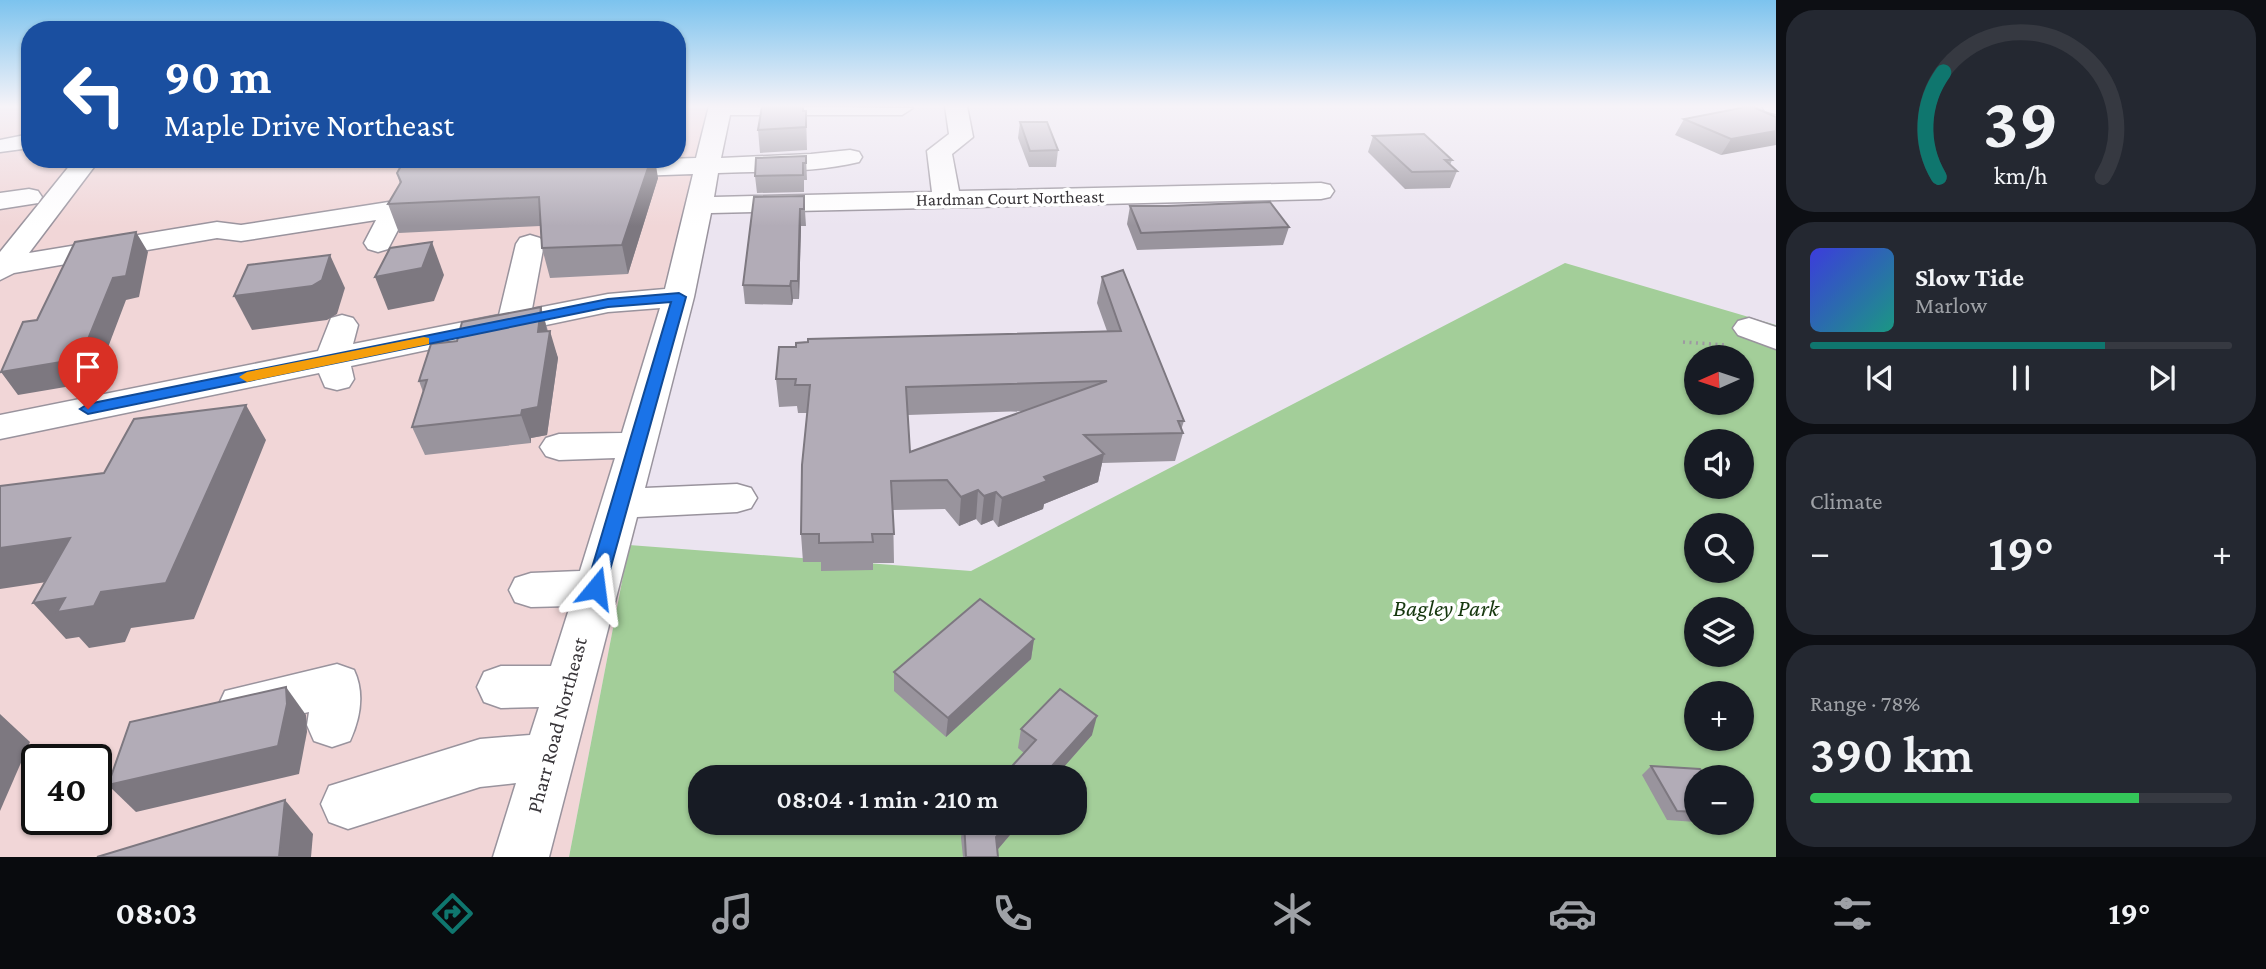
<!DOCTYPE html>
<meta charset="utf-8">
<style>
:root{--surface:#171b24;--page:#242831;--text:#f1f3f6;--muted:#9ea1a6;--line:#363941;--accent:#0f766e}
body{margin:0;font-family:"Crimson Pro",serif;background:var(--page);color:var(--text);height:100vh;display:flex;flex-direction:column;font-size:26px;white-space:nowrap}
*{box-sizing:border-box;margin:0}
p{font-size:23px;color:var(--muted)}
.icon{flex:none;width:38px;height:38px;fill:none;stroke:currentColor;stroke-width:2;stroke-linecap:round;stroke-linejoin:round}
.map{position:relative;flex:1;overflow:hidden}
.drawer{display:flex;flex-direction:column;gap:10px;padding:10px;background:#0d0f14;width:490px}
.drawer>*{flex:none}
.banner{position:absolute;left:21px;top:21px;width:665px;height:147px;border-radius:28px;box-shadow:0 2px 5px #0004;background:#1a4fa0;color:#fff;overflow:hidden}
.needle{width:46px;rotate:267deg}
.tools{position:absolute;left:1684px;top:345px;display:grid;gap:14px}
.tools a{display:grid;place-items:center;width:70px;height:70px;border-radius:50%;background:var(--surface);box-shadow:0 2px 5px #0004;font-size:35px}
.speed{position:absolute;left:21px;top:744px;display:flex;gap:14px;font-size:35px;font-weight:700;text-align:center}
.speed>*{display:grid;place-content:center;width:91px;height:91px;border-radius:50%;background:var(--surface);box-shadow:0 2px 5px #0004;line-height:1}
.speed .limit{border:4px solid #111;border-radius:10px;background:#fff;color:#111}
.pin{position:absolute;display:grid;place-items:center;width:60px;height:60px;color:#fff;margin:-72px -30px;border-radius:50% 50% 50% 0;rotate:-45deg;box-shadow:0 0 7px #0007}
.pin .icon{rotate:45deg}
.me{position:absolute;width:77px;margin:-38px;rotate:16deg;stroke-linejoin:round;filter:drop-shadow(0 0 5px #0008)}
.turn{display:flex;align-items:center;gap:24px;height:147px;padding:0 28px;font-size:32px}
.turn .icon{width:91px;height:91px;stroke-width:2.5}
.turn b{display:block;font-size:49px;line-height:60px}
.big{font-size:52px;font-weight:600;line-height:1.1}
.drawer .card{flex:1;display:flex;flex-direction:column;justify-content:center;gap:10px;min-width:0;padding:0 24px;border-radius:28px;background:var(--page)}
.drawer .dial{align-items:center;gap:0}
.dial svg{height:182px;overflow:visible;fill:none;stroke:var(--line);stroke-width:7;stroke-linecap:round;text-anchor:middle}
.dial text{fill:var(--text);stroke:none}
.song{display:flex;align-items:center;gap:21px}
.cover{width:84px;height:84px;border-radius:10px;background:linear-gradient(135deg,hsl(240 70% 55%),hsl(170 70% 35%))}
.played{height:7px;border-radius:4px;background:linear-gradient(90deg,var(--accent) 70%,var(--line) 70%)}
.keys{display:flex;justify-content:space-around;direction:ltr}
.heat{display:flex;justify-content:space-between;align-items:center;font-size:38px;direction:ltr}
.charge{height:10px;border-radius:5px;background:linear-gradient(90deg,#34c759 78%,var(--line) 0)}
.trip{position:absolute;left:688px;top:765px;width:399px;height:70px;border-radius:28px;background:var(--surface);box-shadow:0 2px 5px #0004;font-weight:600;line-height:70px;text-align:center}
.tabs{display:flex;height:112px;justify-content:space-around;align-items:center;background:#090b0e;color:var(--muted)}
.tabs .icon{width:49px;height:49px}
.tabs .on{color:var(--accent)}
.tabs b{font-size:32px;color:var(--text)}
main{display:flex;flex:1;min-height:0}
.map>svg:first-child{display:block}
.commercial{fill:#f1d6d7;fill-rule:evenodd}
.green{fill:#a3ce99;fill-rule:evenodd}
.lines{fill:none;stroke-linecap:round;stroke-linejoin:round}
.minor-casing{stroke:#99939d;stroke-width:3}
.path{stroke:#9e99a2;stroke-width:3.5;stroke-dasharray:2 4.5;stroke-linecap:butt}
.minor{fill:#fff;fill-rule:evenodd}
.wall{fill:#99949d;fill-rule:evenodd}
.shaded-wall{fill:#7d7880}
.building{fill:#b2acb7;stroke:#7d7880;stroke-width:2;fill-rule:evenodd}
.route{fill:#1a73e8;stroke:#114b97;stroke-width:2}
.slow{fill:#f59e0b}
.labels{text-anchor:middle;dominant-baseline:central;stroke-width:7;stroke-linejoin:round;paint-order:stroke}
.far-street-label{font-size:18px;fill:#383539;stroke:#fff}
.street-label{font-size:21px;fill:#383539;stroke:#fff}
.near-park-label{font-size:24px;font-style:italic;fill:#16370e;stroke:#fff}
</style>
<main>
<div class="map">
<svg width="1776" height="857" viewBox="0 0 1776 857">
<rect width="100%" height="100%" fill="#ebe4f0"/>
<path class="commercial" d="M0 106H30V159H677V106H727L629 545 569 857H0ZM37 760H96V819H37Z"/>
<path class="green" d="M1565 263 1776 325V857H569L629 545 971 571ZM1696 357H1741V402H1696ZM1696 441H1741V486H1696ZM1696 525H1741V570H1696ZM1696 609H1741V654H1696ZM1696 693H1741V738H1696ZM700 777H1074V822H700ZM1696 777H1741V822H1696Z"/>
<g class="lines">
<g class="minor-casing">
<g id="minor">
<path d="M709 106 913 108 902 115H730L721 158 811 154 850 150 859 152 862 157 859 162C814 173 765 171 718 173L714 197 932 192 927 151 949 134 945 106H967L973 137 952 154 959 191 1321 183 1330 185 1334 191 1330 197 1321 199 711 213 694 297 645 488 737 484 751 488 757 498 751 508 737 512 637 517 549 857H493L516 783 480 787 348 829 329 822 321 804 329 786 480 739 530 735 539 707 501 708 484 702 477 687 484 672 501 666H551L570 606 531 607 515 602 509 590 515 578 531 573 580 571 615 458 559 460 546 456 540 447 546 438 559 434 622 433 660 308 608 312 351 366 354 379 349 387 337 390 325 387 319 373 0 439V415L318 351 331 318 342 315 353 318 358 325 353 344 499 315 516 244 520 238 530 235 540 238 544 244 532 309 608 294 665 289 693 174 607 177 598 174 594 169 598 164 607 161 696 158Z"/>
<polygon points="1762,106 1776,106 1776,114 1765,111"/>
<polygon points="30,134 30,148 0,152 0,140"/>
<polygon points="75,159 100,159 29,253 217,222 241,225 395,201 405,203 409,209 388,249 378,252 368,249 364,243 376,220 241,241 217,238 14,273 0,280 0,252"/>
<polygon points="29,189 38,191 42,197 38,203 0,209 0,193"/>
<polygon points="1749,318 1776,327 1776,349 1738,335 1733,328 1738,321"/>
<path d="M337 664 354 670C365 693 360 719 350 741L332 747 314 741 307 725 309 712 242 727 225 721 218 706 225 691Z"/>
</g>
</g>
<polyline class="path" points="1683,342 1726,345"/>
<use href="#minor" class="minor"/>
</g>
<g class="wall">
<polygon points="806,111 807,150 760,153 758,130"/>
<polygon points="1776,117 1721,155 1675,135 1684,119"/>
<polygon points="1020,122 1058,150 1056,167 1029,167 1018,138"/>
<polygon points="1373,136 1452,160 1450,165 1457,171 1450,188 1405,189 1368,152"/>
<polygon points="806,156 807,180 804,180 804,192 757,193 755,176"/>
<polygon points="397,173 658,178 628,274 550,278 542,248 540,226 399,233 388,204 400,184"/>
<polygon points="804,196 806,226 801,226 799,299 793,299 792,305 745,304 743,285"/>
<polygon points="1130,206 1167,206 1289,227 1283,245 1137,250 1127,224"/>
<path d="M1102 277 1184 421 1181 430 1183 433 1175 461 1102 463 1098 482 1044 504 1043 509 998 527 993 520 981 525 976 519 959 526 945 509 893 510 894 563H873V570L821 571V562H803L801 534 808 413H798L797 406 779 407 776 379 1107 331 1097 303ZM1023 411 910 452 908 415Z"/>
<polygon points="541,307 548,331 558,358 547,435 531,438 531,443 425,455 412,427 423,392 419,381 457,341"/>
<polygon points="1034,639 1031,659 946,737 894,691 894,672"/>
<polygon points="1021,729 1092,735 1055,777 1002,777 1024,753 1018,748"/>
<polygon points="1651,766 1696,777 1696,822 1667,820 1642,775"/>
<polygon points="963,822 1021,822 997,850 998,857 963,857 961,838"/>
</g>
<g class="shaded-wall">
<polygon points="1776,131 1776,145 1721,155 1731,139"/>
<polygon points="651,159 655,159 658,178 628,274 622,245"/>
<polygon points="800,209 801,226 799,299 798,281"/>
<polygon points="136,232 148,252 139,297 126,300 99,371 92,373 89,383 18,395 1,372 77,350"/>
<polygon points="432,242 444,275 434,301 388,310 375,277"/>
<polygon points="330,255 345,288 337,314 327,320 252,330 234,296"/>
<polygon points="791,281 793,299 792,305 790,286"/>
<polygon points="541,307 548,334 538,332"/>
<polygon points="550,331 558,358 547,435 531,438 531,443 521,415 522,410"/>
<polygon points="246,405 266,440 194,619 131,628 125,642 89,648 79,637 66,639 33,603 101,592"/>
<polygon points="1104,454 1098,482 1044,504 1043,509 998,527 1002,498 1044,477"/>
<polygon points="978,490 976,519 959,526 961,497"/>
<polygon points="996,492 993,520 981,525 984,496"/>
<polygon points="70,538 100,574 0,589 0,548"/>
<polygon points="1034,639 1031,659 946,737 948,718"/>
<polygon points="286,687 306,715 307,732 299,774 136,812 108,785"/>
<polygon points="0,714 30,742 0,811"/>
<polygon points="1097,716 1092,735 1055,777 1042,777"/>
<polygon points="285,800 313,834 311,857 279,857"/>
<polygon points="1009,822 1021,822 993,855 996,837"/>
</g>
<g class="building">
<polygon points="762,106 803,106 803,111 806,111 806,127 758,130"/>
<polygon points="1751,106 1776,117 1776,131 1731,139 1684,119"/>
<polygon points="1020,122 1047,122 1058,150 1030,151"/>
<polygon points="1424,134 1452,160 1445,160 1457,171 1412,172 1373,136"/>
<polygon points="806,156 806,163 803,163 803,175 755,176 756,158"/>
<polygon points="405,159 651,159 622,245 542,248 539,197 388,204 401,182 397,173"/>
<polygon points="804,196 804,209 800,209 798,281 791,281 790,286 743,285 754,197"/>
<polygon points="1270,202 1289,227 1141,233 1130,206 1167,206"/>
<polygon points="136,232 126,276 113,278 84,349 77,350 73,360 1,372 23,322 37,320 75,242"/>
<polygon points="432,242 422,268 375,277 390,248"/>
<polygon points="330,255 322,280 312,286 234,296 248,265"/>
<path d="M1123 270 1184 421H1178L1183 433 1084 435 1104 454 1044 477 1047 481 1002 498 996 492 984 496 978 490 961 497 947 480 891 481 894 534H872L873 542 819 543V534H801L802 465 810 385H795L796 379H776L779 347H796V343L808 342V339L1121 331 1102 277ZM1107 381 910 452 906 387Z"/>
<polygon points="541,307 538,332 550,331 538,407 522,410 521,415 412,427 427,380 419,381 431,344 457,341 462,322"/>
<polygon points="246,405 166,583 101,592 94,606 57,612 65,598 33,603 70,538 0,548 0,486 104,473 134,419"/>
<polygon points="980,599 1034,639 948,718 894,672"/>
<polygon points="286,687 287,704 278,746 108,785 130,722"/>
<polygon points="1060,689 1097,716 1042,777 1002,777 1036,740 1021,729"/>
<polygon points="1651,766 1700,769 1706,777 1696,777 1696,812 1677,811"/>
<polygon points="285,800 279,857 97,857"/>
<polygon points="964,822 1009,822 996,837 998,857 966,857"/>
</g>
<linearGradient id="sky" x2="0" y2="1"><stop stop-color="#7cc3ee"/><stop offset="0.47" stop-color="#f6f3f8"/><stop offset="1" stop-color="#f6f3f8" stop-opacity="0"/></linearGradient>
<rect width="1776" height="226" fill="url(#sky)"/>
<polygon class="route" points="679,293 686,297 605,588 596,595 586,588 671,302 608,307 88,414 80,409 88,404 608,299"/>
<polygon class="slow" points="424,337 429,338 429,344 247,382 239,377 247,372"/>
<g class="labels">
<g class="far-street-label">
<text transform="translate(1010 198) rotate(-1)">Hardman Court Northeast</text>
</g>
<g class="street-label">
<text transform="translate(557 725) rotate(-75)">Pharr Road Northeast</text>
</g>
<g class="near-park-label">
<text x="1446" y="607">Bagley Park</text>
</g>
</g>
</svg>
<div class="tools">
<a><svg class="needle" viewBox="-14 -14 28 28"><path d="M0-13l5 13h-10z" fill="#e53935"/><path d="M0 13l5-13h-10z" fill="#9ea1a6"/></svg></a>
<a><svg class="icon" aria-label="sound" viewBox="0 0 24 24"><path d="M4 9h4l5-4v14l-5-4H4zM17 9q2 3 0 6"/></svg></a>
<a><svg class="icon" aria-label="search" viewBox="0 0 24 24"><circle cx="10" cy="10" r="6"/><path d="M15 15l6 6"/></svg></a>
<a><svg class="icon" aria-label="layers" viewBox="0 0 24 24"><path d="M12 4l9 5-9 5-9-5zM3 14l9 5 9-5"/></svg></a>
<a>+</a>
<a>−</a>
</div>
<div class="speed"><div class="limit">40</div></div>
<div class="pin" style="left:88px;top:409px;background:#d93025"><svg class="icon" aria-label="arrive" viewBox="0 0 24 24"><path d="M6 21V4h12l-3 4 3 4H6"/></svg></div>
<svg class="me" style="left:596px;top:588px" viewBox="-20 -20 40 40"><path d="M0-17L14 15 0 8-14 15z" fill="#1a73e8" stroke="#fff" stroke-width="4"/></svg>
<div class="trip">08:04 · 1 min · 210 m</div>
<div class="banner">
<div class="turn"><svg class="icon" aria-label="left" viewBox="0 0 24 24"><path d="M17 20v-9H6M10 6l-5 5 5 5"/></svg><div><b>90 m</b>Maple Drive Northeast</div></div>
</div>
</div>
<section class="drawer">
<div class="card dial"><svg viewBox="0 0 100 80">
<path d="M14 69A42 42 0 1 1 86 69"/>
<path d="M14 69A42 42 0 0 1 16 23" stroke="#0f766e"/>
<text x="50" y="56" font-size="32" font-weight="700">39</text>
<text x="50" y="72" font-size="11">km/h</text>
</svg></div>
<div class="card">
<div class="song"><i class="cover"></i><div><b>Slow Tide</b><p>Marlow</p></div></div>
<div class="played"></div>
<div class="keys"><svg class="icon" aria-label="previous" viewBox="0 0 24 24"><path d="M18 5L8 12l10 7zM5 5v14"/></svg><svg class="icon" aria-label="pause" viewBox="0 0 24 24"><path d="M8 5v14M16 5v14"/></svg><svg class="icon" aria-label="next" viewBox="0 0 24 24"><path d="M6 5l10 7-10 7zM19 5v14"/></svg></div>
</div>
<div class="card"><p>Climate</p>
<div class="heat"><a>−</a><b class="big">19°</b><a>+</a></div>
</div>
<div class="card"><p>Range · 78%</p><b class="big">390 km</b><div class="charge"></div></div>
</section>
</main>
<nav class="tabs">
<b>08:03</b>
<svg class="icon on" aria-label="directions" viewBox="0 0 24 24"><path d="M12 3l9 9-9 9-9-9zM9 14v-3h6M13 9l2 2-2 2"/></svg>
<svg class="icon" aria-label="music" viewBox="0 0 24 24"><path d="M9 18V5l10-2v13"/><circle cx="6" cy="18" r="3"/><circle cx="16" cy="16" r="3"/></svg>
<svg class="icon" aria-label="phone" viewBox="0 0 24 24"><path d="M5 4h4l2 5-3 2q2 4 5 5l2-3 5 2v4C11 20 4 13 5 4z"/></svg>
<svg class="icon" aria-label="climate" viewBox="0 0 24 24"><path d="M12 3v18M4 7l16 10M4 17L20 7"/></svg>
<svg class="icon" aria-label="car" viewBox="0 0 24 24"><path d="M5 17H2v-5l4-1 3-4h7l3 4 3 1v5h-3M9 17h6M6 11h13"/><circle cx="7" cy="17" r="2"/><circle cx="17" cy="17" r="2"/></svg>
<svg class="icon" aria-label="filters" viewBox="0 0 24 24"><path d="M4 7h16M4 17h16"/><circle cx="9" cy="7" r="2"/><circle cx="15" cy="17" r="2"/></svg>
<b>19°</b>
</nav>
